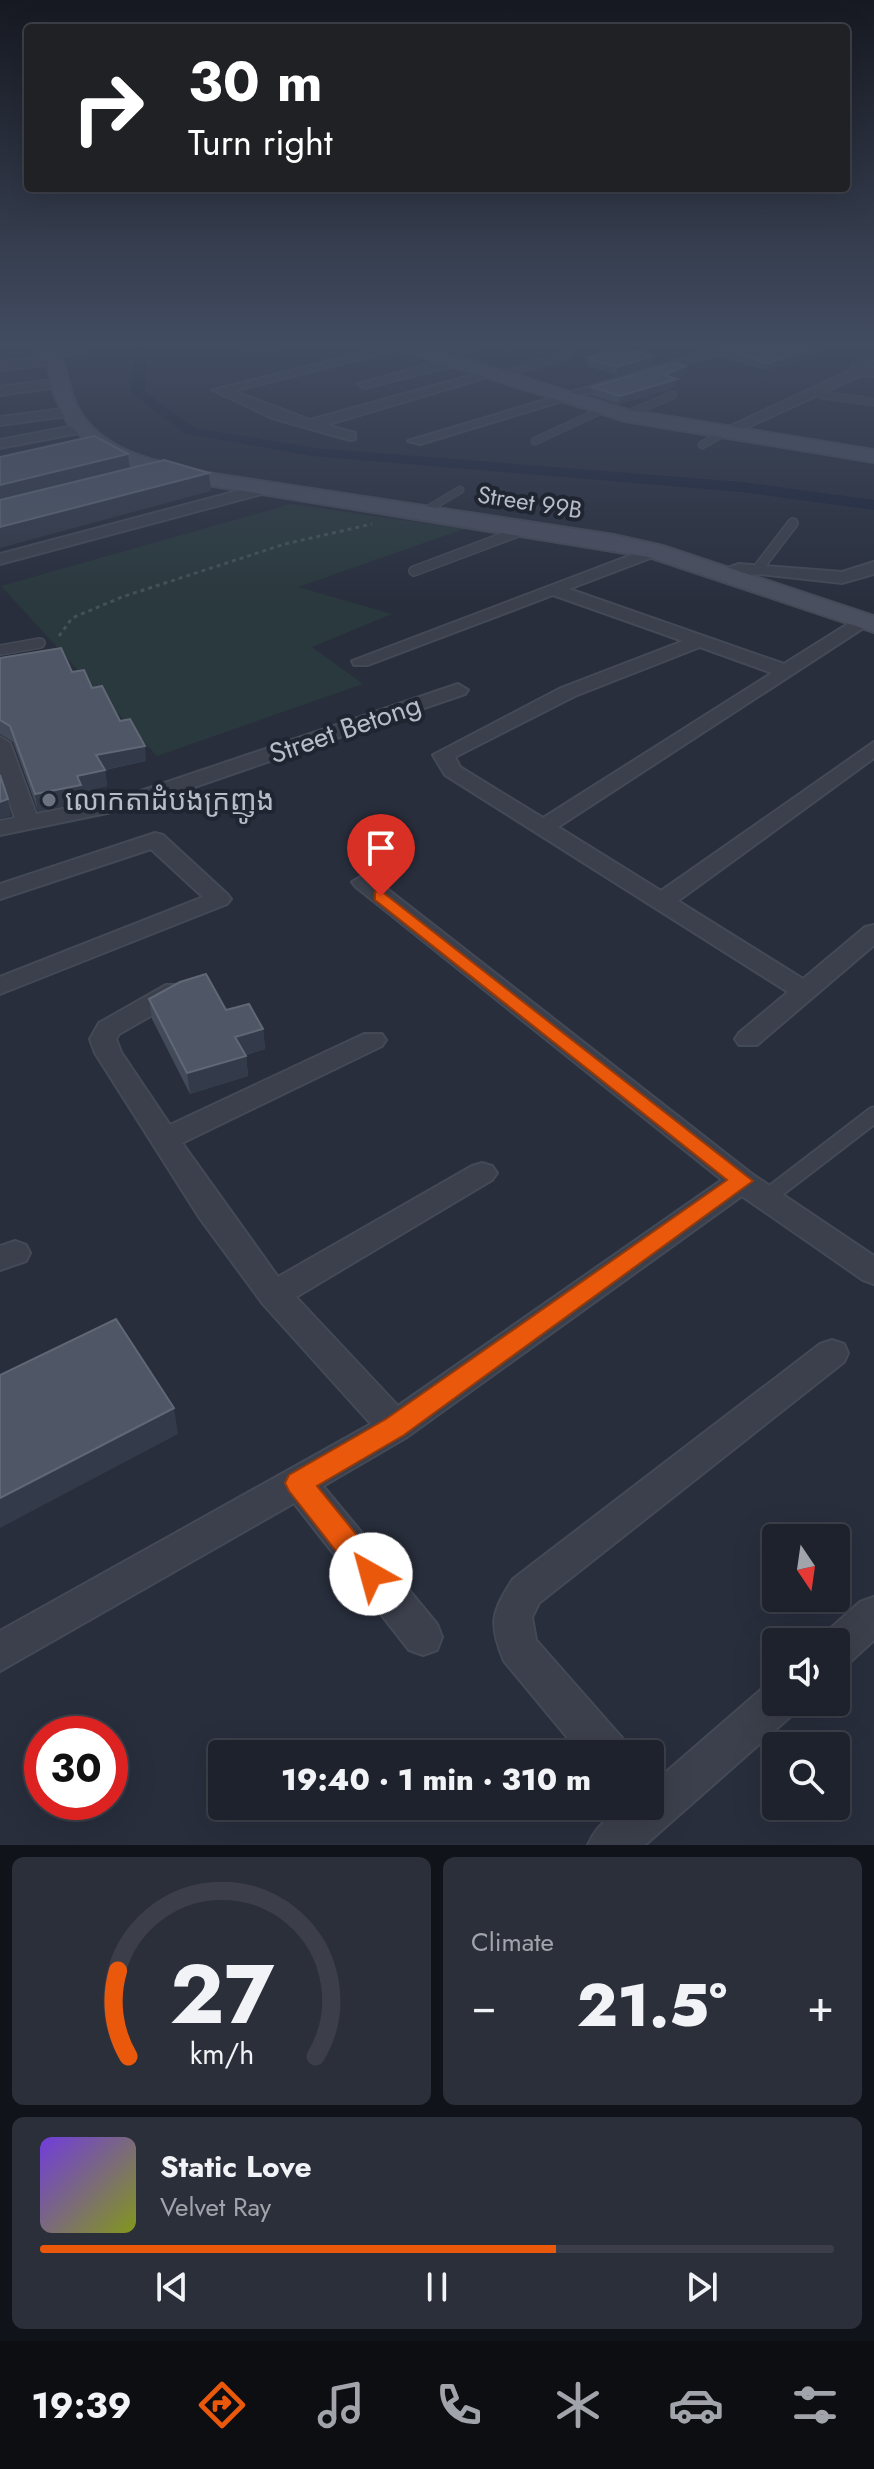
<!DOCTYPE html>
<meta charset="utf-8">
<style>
:root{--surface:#1e222d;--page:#2b2f39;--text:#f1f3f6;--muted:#a1a4aa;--line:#3c3f49;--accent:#ea580c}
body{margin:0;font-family:Jost,"Noto Sans Khmer",sans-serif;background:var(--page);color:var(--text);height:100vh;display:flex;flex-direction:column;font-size:30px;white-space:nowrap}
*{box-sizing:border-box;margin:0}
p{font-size:26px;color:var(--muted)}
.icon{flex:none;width:44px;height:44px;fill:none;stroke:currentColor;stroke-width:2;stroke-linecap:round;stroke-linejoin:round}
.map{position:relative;height:1845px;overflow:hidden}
.panel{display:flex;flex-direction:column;gap:12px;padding:12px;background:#101319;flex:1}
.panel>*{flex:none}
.banner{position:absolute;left:24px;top:24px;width:826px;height:168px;border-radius:8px;box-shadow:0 8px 32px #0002,0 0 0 2px var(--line);background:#202124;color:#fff;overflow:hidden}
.needle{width:52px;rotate:167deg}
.tools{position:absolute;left:762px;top:1524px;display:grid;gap:16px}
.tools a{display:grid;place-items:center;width:88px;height:88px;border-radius:8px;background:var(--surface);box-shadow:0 8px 32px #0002,0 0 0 2px var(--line);font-size:40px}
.speed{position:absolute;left:24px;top:1716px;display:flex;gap:16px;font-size:40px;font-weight:700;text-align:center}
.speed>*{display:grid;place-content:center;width:104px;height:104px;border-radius:50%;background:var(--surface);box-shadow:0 8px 32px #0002,0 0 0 2px var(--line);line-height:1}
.speed .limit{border:12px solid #d22;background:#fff;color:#111}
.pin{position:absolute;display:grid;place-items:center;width:68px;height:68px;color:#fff;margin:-82px -34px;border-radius:50% 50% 50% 0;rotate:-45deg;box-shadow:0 0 8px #0007}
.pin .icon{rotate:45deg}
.me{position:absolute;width:88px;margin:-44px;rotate:322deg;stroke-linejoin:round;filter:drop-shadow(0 0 6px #0008)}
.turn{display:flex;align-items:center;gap:28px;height:168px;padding:0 32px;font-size:36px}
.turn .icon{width:104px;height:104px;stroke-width:2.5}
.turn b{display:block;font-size:56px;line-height:68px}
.big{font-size:60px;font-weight:800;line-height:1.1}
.panel .card{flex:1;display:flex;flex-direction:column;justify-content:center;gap:12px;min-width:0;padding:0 28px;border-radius:12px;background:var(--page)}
.panel .dial{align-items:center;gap:0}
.dial svg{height:208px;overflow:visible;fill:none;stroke:var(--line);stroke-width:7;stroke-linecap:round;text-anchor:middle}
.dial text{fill:var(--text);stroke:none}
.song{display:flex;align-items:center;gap:24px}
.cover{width:96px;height:96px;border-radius:12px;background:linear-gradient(135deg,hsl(260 70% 55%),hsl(70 70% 35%))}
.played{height:8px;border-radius:4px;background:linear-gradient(90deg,var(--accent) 65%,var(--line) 65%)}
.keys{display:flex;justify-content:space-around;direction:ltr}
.heat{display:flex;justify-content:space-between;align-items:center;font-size:44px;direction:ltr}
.panel .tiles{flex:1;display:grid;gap:12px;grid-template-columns:1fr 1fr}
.card:last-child{grid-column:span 2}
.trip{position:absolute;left:208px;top:1740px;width:456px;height:80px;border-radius:8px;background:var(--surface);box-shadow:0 8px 32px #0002,0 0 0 2px var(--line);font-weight:800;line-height:80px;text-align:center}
.tab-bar{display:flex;height:128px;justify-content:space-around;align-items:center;background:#0c0e12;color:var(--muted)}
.tab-bar .icon{width:56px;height:56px}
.tab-bar .active{color:var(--accent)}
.tab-bar b{font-size:36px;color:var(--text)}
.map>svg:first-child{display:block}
.green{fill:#2a393d}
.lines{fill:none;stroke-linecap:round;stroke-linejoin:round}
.canal{fill:#1c2439;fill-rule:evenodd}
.lane-far2-casing{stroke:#444956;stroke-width:9}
.lane-far1-casing{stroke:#444956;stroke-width:12}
.lane-casing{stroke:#444956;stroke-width:19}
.street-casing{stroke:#444956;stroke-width:4}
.secondary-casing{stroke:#444956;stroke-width:4}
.path{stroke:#435255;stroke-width:3;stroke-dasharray:4 4;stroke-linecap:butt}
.lane-far2{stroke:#3b404c;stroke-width:7}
.lane-far1{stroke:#3b404c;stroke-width:9}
.lane{stroke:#3b404c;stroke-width:15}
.street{fill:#3b404c;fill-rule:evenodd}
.secondary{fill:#4a4f5f;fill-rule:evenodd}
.wall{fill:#434b5a}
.shaded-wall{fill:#333a49}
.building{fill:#4f5766;stroke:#606775;stroke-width:2}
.route{fill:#ea580c;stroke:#983908;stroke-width:2}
.worship-dot{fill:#6b7280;stroke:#202532;stroke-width:3}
.labels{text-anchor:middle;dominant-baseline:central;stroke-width:8;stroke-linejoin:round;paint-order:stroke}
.far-street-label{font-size:24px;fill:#b7bcc7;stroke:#202532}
.street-label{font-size:28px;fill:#b7bcc7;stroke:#202532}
.poi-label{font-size:28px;fill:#b7bcc7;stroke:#202532;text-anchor:start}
</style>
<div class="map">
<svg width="874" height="1845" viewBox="0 0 874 1845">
<rect width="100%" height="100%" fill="#282e3c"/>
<polygon class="green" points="291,504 464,529 298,587 392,614 312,647 363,684 157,756 1,586"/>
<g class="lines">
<polygon class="canal" points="135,347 147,347 145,392 195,428 313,448 742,482 874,500 874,510 742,492 313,456 186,434 131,393"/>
<g class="lane-far2-casing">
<g id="lane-far2">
<polyline points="245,347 271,347"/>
<polyline points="47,350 79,347 84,350 52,356"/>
<polyline points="860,371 854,368 874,360"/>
<polyline points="496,376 568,355"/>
<polyline points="822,395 874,402"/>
<polyline points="625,415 673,395"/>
<polyline points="535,441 604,409"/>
<polyline points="702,445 725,432"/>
<polyline points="423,512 460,490"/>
</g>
</g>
<g class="lane-far1-casing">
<g id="lane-far1">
<polyline points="760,566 793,523"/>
<polyline points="414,571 523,530"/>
<polyline points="0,650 40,643"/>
</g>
</g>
<g class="lane-casing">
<polyline id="lane" points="766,1198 874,1115"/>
</g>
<g class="street-casing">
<g id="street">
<polygon points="388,347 409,347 233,391 310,420 491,370 497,374 326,425 355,433 355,439 350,440 272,418 213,390"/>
<polygon points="460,347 479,347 437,361 431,357"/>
<polygon points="722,347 741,347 420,444 408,441"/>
<polygon points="55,356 59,357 59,363 0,370 0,362"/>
<polygon points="452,358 458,362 456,365 364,388 358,384"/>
<polygon points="856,368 874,368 874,376 862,375 730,435 718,432"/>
<polygon points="60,379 65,380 65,386 0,395 0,387"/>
<polygon points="70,408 75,409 75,415 0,425 0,417"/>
<polygon points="84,424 91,428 89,431 0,448 0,440"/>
<polygon points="264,484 272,489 269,492 0,564 0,554"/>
<path d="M655 546 661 548V554L569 589 784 664 859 617H871L874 621 558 827 661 891 874 742V758L678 901 803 979 865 927 874 925V945L757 1045H739L735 1039 739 1033 788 992 445 775 433 755 561 688 683 641 553 595 368 665H354L352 661ZM700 647 772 673 543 818 460 767 455 757 575 696Z"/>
<polygon points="874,562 874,574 842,583 759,574 721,578 713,573 739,564 842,572"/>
<polygon points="458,684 468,690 465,694 136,807 0,835 0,821 15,818 0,773 0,737 10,743 36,814 123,797"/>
<polygon points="155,833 163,835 227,894 231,899 227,904 0,994 0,977 203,897 151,849 0,899 0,884"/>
<polygon points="364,875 372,877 752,1174 874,1256 874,1284 863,1280 742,1196 407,1437 323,1486 437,1624 442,1637 437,1650 423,1655 409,1650 294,1503 0,1671 0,1631 371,1424 263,1304 199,1217 95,1053 90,1039 99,1023 166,985 184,985 188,991 184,997 119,1034 116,1039 121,1052 170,1125 364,1034 382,1034 386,1040 382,1046 182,1143 278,1277 472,1166 482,1163 492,1166 497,1173 492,1180 296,1297 398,1406 722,1180 356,887 352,882"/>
<polygon points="15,1241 26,1245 30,1253 26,1261 0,1270 0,1246"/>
<path d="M832 1340 844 1344 848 1353 844 1362 539 1603 532 1617 536 1640 623 1739 629 1754H581L504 1661C488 1623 492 1612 513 1579L820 1344Z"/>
<polygon points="874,1597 874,1640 850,1662 836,1668 836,1642 820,1642 822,1636 860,1602"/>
<path d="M776 1683V1702H797L791 1716 645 1845H588C600 1818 622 1806 650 1806V1786L763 1688Z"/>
</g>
</g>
<g class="secondary-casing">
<g id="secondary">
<path d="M34 347H52C67 362 66 377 73 397 93 451 152 460 201 472L614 535 663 546 874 616V632L649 557 201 484 121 464 100 454 68 424 55 397 47 361Z"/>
<polygon points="400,347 425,347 628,410 874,450 874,462 625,421 402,351"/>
</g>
</g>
<polyline class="path" points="59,636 72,618 122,597 285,544 372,524"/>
<use href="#lane-far2" class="lane-far2"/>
<use href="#lane-far1" class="lane-far1"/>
<use href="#lane" class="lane"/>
<use href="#street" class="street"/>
<use href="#secondary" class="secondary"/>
</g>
<g class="wall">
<polygon points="720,349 814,355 767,370 720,357"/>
<polygon points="587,358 652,365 617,375 587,366"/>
<polygon points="686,366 685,374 675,378 676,387 619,404 591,395 592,387"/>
<polygon points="0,658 72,672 92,688 120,721 146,761 105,770 107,786 82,792 84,802 38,811 13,742 0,734"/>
<polygon points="149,999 226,1010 263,1029 265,1049 246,1055 248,1076 190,1094 152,1019"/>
</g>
<g class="shaded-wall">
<polygon points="815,348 814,355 767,370 768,363"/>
<polygon points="653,356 652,365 617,375 617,367"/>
<polygon points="686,366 685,374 667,382 677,379 676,387 619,404 620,396"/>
<polygon points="128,454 130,473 0,505 0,485"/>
<polygon points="209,473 211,491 0,548 0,527"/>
<polygon points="145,746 146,761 98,771 96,755"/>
<polygon points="105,770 107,786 82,792 84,802 38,811 35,794 77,776"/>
<polygon points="8,799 11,816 0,819 0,802"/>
<polygon points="263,1029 265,1049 237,1057 235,1037"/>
<polygon points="246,1056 248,1076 190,1094 187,1073"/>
<polygon points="174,1408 178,1434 0,1528 0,1498"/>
</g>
<g class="building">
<polygon points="622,347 653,356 617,367 587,358"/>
<polygon points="728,347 811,347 815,348 768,363 720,349"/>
<polygon points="674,363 686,366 664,375 677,379 620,396 592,387"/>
<polygon points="94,436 128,454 0,485 0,457"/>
<polygon points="164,460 209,473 0,527 0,500"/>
<polygon points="61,648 72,672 84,670 92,688 102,686 120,721 130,719 145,746 96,755 105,770 77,776 81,785 35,794 10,726 0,720 0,658"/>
<polygon points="0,775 8,799 0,802"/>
<polygon points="206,974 226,1010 249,1004 263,1029 235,1037 246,1056 187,1073 149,999 180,982"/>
<polygon points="116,1319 174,1408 0,1498 0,1375"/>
</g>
<linearGradient id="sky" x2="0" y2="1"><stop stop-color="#161921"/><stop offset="0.57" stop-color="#424c61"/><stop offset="1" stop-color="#424c61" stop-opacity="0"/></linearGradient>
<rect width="874" height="605" fill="url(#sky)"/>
<polygon class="route" points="381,891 753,1181 404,1435 317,1486 381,1565 386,1574 381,1583 371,1587 361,1583 289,1491 285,1483 289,1475 386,1419 727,1180 375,900 375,892"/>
<circle class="worship-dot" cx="49" cy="800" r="8"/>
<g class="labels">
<g class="far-street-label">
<text transform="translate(530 502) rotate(9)">Street 99B</text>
</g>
<g class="street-label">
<text transform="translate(345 729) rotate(-19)">Street Betong</text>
</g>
<g class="poi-label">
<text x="65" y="800">លោកតាដំបងក្រញូង</text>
</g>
</g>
</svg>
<div class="tools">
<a><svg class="needle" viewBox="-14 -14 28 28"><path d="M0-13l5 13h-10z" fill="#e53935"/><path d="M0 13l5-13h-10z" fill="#a1a4aa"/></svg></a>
<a><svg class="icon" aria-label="sound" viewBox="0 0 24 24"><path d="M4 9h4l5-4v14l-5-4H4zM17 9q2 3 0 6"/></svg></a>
<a><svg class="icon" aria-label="search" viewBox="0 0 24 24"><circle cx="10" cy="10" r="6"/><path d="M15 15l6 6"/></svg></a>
</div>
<div class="speed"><div class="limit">30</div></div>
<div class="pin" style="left:381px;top:896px;background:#d93025"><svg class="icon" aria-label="arrive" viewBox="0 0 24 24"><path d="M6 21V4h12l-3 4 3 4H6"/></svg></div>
<svg class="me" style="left:371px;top:1574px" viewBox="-20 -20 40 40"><circle r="19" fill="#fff"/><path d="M0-13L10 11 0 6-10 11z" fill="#ea580c"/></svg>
<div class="trip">19:40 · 1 min · 310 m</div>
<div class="banner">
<div class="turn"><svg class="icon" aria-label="right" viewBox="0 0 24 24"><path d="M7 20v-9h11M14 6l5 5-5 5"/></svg><div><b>30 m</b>Turn right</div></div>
</div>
</div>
<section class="panel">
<div class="tiles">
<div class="card dial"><svg viewBox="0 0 100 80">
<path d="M14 69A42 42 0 1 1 86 69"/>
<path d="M14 69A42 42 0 0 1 10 36" stroke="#ea580c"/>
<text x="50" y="56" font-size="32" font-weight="700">27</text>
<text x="50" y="72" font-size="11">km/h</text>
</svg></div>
<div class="card"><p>Climate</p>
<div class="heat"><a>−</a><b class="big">21.5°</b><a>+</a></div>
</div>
<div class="card">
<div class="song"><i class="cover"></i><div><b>Static Love</b><p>Velvet Ray</p></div></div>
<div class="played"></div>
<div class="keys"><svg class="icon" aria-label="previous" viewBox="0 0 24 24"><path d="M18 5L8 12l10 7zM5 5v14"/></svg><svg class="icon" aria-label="pause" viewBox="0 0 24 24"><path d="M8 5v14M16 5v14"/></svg><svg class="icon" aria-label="next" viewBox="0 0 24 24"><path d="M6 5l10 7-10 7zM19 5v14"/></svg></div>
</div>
</div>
</section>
<nav class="tab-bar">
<b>19:39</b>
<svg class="icon active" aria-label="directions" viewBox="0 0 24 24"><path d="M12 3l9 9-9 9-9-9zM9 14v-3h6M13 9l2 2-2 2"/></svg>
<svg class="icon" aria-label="music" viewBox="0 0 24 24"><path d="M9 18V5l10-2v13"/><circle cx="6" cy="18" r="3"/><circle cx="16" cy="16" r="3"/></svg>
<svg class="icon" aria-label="phone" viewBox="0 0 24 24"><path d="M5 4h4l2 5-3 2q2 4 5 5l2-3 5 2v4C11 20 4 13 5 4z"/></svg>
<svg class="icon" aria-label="climate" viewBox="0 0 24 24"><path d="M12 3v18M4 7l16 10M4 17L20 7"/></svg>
<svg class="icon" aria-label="car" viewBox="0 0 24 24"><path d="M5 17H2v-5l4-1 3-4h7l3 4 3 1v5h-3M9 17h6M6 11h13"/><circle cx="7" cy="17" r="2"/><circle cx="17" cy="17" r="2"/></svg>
<svg class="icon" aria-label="filters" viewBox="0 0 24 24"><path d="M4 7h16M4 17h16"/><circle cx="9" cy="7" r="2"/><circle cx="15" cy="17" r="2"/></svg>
</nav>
